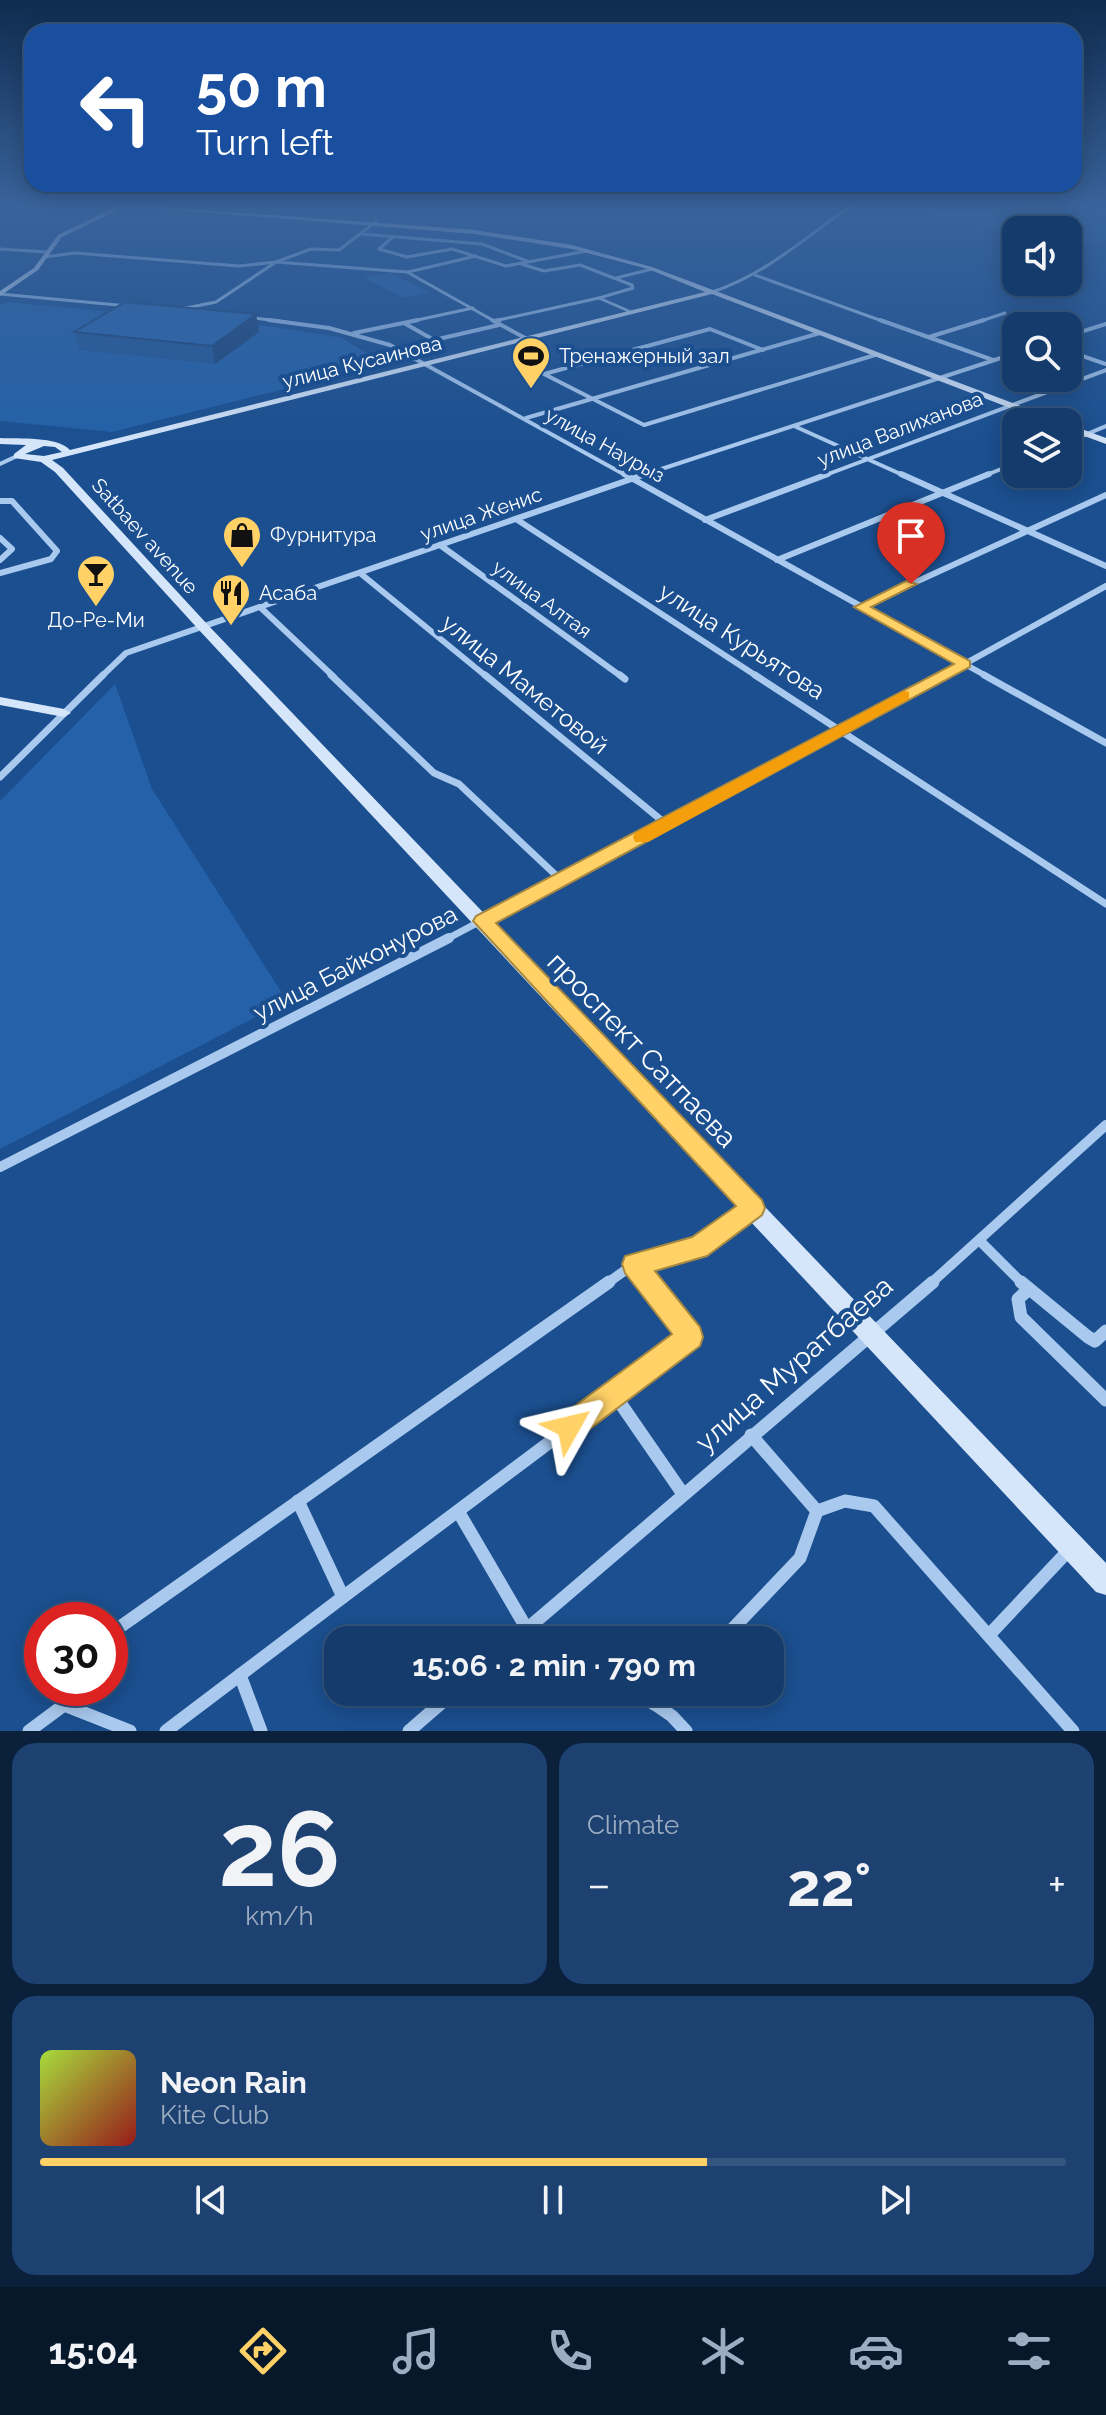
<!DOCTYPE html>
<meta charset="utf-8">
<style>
:root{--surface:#143b6b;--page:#1d4271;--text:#f1f3f6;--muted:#9dadc1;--line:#33557e;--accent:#ffd166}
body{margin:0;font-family:Raleway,sans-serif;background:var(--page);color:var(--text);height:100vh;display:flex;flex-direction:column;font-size:30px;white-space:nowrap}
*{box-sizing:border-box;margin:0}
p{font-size:26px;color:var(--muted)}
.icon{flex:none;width:44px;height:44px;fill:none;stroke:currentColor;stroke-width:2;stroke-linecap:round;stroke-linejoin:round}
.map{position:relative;height:1731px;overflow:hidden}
.details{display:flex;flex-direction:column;gap:12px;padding:12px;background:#0b203b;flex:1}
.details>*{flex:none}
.banner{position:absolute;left:24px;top:24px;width:1058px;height:168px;border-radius:24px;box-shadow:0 4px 20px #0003,0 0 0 2px var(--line);background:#1a4fa0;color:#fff;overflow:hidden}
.tools{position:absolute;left:1002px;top:216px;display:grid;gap:16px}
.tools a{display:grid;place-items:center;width:80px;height:80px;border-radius:16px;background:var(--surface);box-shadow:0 4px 20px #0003,0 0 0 2px var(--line);font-size:40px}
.speed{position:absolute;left:24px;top:1602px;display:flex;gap:16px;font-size:40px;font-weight:700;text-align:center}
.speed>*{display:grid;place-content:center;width:104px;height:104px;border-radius:50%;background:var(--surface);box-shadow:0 4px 20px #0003,0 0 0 2px var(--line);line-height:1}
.speed .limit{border:12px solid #d22;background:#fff;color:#111}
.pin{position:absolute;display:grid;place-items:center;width:68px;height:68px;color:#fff;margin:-82px -34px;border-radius:50% 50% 50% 0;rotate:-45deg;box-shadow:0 0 8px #0007}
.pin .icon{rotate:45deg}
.me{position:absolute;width:88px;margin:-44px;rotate:53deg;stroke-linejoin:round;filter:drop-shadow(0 0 6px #0008)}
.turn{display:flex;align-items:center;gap:28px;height:168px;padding:0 40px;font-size:36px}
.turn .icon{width:104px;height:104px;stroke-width:2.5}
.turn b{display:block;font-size:56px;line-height:68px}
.big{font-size:60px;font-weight:700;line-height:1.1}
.details .card{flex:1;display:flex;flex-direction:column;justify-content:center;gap:12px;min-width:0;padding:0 28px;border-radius:24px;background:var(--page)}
.details .dial{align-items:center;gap:0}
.dial b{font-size:104px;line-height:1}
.song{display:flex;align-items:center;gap:24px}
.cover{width:96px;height:96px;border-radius:12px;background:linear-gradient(135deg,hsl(80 70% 55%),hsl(0 70% 35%))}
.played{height:8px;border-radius:4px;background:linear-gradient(90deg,var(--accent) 65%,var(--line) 65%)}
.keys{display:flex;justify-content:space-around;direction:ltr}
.heat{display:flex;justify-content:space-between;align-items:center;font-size:44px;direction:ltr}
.details .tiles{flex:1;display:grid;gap:12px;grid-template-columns:1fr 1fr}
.card:last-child{grid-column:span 2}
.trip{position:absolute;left:324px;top:1626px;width:460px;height:80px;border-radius:24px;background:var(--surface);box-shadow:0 4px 20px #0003,0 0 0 2px var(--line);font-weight:700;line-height:80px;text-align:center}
.tabs{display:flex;height:128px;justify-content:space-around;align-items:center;background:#08182b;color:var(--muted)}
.tabs .icon{width:56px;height:56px}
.tabs .on{color:var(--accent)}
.tabs b{font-size:36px;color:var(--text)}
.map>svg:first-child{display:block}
.green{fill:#2461a8}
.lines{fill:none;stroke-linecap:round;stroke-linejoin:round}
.street-far5{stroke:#a9c9ee;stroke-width:3}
.street-far4{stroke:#a9c9ee;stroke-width:4}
.street-far3{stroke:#a9c9ee;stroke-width:6}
.street-far2{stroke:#a9c9ee;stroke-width:7}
.street-far1{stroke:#a9c9ee;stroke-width:10}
.street{stroke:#a9c9ee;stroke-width:13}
.secondary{fill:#d6e6fa;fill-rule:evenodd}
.wall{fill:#245895}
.shaded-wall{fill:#1d4779}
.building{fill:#2a66ad;stroke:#1d4779;stroke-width:2}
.route{fill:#ffd166;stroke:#a68842;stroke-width:2}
.slow{fill:#f59e0b}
.labels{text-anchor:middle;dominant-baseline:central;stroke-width:8;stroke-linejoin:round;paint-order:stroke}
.far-poi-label{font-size:20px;fill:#fff;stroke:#1b4f8f;text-anchor:start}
.far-street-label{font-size:20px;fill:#fff;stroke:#1b4f8f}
.street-label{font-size:24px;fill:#fff;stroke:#1b4f8f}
.near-street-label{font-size:28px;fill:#fff;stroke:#1b4f8f}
</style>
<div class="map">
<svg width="1106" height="1731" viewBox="0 0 1106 1731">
<rect width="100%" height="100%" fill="#1b4f8f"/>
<g class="green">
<polygon points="887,203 1106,203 1106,239 1076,249 1068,247 1068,230 1016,230 1016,235"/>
<polygon points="389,273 429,292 404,298 364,278"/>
<polygon points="7,302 275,327 342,338 384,364 112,432 0,421 0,305"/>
<polygon points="115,684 152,789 287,1001 0,1149 0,801"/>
</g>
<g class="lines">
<g class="street-far5">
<polyline points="125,204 129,203"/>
<polyline points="361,234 482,244 527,261"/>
<polyline points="394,236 379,249 407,257 452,249 506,266 587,251"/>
<polyline points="0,249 46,252"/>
<polyline points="44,257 75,253 239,266 276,262 311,249 339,250 377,221"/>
<polyline points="521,264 544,271 580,265 632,285 633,288 599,298 631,312"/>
<polyline points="408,272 476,256"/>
<polyline points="755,275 885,322"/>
<polyline points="616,278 652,269"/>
<path d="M712 292C767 274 808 235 855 203"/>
<polyline points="0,294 128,306"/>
<polyline points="176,310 216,302 276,262 407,272 496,322"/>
<polyline points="245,317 286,322"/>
<polyline points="494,321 599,298"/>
<polyline points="408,322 473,308"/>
<polyline points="978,322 1005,313"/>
</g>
<g class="street-far4">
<polyline points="269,320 329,328 390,345 627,476"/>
<polyline points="492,320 527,339"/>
<polyline points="880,320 993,360"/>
<polyline points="494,321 500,320"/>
<polyline points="404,323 434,340 499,325"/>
<polyline points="354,333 418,320"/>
<polyline points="1068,336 1106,324"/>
<polyline points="929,337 984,320"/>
<polyline points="763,350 710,329 544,374 644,425 875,355"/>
<polyline points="1068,351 1106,364"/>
<polyline points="526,418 820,333"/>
<polyline points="794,426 905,476"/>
<polyline points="1068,442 1106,426"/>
<polyline points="0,464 17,456"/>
<polyline points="640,476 1016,353"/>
<polyline points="823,476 1106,370"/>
<polyline points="984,476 1016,463"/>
</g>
<g class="street-far3">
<polyline points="624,474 988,677"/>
<polyline points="901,474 1106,566"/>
<polyline points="0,501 12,501 57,551 51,559 0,573"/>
<polyline points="516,519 758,677"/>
<polyline points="705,520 828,474"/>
<polyline points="0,538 12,549 0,560"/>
<polyline points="440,545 622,677"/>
<polyline points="777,560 989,474"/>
<polyline points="360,573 487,677"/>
<polyline points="260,607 334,677"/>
<polyline points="861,607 1106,495"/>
<polyline points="101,677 126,653 646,474"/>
<polyline points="941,677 1106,586"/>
</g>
<g class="street-far2">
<polyline points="331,675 434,773 459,784 561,880"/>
<polyline points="485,675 666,824"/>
<polyline points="620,675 625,679"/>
<polyline points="755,675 1106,904"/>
<polyline points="984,675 1106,743"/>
<polyline points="0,777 103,675"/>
<polyline points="445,940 945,675"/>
</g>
<g class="street-far1">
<polyline points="0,1167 449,938"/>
<polyline points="980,1241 1023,1284"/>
<polyline points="634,1264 649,1284"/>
<polyline points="606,1284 634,1264 698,1247 753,1208"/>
<polyline points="930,1284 1106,1125"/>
</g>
<g class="street">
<polyline points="1021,1282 1088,1337 1095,1341 1106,1331"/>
<polyline points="1029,1289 1018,1299 1021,1317 1106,1400"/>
<polyline points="614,1394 683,1494"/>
<polyline points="458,1511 527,1629 573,1640"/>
<polyline points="817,1511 845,1501 874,1506 1073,1731"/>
<polyline points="343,1597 690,1337 647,1282"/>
<polyline points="110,1634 609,1282"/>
<polyline points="990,1634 1069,1550"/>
<polyline points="514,1640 933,1282"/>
<polyline points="722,1640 800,1558 817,1511 751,1435"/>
<polyline points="240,1675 343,1597 298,1501"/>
<polyline points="637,1692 672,1716 686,1731"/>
<polyline points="654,1704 667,1692"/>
<polyline points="64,1705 130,1731"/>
<polyline points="29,1731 64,1705 70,1688"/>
<polyline points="166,1731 240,1675 261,1731"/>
<polyline points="409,1731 454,1692"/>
</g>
<g class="secondary">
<path d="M105 203 475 230 572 245 652 267 1058 420 1060 422H1047L712 294 52 460 63 468 207 624 1106 1563V1595L1096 1592 199 630 55 472 41 462 14 458V454L26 445 0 444V438C19 439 57 436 70 450L705 292 648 269 572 249 475 234 126 206 62 237 38 270 0 296V291L34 268 58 235 118 206ZM44 446 55 447 62 452 44 456 25 454Z"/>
<polygon points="1068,424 1106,438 1106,444 1068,430"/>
<polygon points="0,697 64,709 71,713 64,717 0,705"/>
</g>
</g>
<polygon class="wall" points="256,314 259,332 215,364 80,350 74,332"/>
<polygon class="shaded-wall" points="256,314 259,332 215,364 212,346"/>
<polygon class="building" points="125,302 256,314 212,346 74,332"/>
<linearGradient id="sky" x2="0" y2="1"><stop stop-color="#0f2b4f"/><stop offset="0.46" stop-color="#39639b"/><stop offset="1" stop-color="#39639b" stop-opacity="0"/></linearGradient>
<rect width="1106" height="445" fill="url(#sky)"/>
<polygon class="route" points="906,581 917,584 871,607 970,661 970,667 496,923 762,1200 765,1208 762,1215 707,1256 655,1271 700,1327 703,1337 700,1346 579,1437 569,1441 560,1437 555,1427 560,1417 672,1334 625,1273 622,1264 625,1256 692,1237 736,1206 473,921 476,916 954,664 854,607"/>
<polygon class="slow" points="904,691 909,692 909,699 648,842 635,842 633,837 635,833"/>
<defs>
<g id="stadium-pin" transform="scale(2)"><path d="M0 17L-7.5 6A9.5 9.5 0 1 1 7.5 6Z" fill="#ffd166" stroke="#1b4f8f"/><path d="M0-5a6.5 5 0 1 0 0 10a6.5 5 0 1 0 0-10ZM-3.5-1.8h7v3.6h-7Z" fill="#111"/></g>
<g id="shop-pin" transform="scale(2)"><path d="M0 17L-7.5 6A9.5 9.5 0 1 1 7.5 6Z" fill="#ffd166" stroke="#1b4f8f"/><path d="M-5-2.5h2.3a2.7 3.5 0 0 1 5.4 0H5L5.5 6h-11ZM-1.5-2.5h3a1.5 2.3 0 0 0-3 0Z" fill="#111"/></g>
<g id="bar-pin" transform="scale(2)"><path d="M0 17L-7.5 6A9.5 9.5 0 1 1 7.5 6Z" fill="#ffd166" stroke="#1b4f8f"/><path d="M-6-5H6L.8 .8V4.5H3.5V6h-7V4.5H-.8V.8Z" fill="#111"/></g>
<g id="restaurant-pin" transform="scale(2)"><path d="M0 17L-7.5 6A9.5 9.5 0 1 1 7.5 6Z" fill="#ffd166" stroke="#1b4f8f"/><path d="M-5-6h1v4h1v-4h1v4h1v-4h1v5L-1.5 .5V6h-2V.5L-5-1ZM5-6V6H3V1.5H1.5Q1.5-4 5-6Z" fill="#111"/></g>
</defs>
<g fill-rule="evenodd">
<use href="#stadium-pin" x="531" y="356"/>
<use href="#shop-pin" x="242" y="535"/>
<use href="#bar-pin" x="96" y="574"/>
<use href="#restaurant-pin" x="231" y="593"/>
</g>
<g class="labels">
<g class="far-poi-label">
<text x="559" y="356">Тренажерный зал</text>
<text x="270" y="535">Фурнитура</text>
<text x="259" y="593">Асаба</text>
<text x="96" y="620" text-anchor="middle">До-Ре-Ми</text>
</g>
<g class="far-street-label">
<text transform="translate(362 362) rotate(-14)">улица Кусаинова</text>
<text transform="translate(900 429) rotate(-21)">улица Валиханова</text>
<text transform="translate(605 445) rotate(29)">улица Наурыз</text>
<text transform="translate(481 514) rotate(-19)">улица Женис</text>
<text transform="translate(145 536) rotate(48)">Satbaev avenue</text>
<text transform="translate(542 599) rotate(36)">улица Алтая</text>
</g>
<g class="street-label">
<text transform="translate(742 641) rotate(33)">улица Курьятова</text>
<text transform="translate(525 684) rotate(39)">улица Маметовой</text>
<text transform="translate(355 963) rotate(-27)">улица Байконурова</text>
</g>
<g class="near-street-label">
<text transform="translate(642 1050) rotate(46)">проспект Сатпаева</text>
<text transform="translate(794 1364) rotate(-41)">улица Муратбаева</text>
</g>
</g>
</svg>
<div class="tools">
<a><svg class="icon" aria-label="sound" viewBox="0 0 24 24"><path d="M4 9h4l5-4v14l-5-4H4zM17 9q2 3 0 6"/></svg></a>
<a><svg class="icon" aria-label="search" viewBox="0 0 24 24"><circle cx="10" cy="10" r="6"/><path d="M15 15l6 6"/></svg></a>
<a><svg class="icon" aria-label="layers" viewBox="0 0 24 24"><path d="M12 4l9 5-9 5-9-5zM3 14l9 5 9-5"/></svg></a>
</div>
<div class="speed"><div class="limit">30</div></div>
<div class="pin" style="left:911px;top:584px;background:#d93025"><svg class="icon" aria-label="arrive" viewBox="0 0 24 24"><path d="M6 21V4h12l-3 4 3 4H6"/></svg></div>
<svg class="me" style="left:569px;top:1427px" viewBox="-20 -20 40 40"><path d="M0-17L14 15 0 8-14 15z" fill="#ffd166" stroke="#fff" stroke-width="4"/></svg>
<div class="trip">15:06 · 2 min · 790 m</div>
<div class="banner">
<div class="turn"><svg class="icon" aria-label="left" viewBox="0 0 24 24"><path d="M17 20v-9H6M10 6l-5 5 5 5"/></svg><div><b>50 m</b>Turn left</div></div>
</div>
</div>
<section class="details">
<div class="tiles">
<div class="card dial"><b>26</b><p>km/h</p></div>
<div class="card"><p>Climate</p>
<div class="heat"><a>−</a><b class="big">22°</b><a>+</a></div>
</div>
<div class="card">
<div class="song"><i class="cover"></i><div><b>Neon Rain</b><p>Kite Club</p></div></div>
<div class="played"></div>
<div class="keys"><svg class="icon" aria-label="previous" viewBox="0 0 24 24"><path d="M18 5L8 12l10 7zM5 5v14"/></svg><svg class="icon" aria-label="pause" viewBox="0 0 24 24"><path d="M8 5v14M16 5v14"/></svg><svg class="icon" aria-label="next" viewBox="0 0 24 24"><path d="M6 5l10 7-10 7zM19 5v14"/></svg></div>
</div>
</div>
</section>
<nav class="tabs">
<b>15:04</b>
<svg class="icon on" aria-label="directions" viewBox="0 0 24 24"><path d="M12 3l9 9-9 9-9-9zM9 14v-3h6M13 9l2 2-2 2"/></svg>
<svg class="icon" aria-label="music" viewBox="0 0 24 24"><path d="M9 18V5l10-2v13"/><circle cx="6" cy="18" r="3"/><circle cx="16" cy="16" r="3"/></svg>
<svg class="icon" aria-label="phone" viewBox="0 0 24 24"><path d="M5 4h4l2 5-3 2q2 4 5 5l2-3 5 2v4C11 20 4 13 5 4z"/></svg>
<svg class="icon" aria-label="climate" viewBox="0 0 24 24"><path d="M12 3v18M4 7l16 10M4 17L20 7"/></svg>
<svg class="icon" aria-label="car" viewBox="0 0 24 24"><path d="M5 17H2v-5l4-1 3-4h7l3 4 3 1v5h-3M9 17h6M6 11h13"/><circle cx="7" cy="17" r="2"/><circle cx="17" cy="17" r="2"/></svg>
<svg class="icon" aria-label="filters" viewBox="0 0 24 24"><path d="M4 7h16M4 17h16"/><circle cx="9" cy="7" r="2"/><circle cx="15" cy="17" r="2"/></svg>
</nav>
